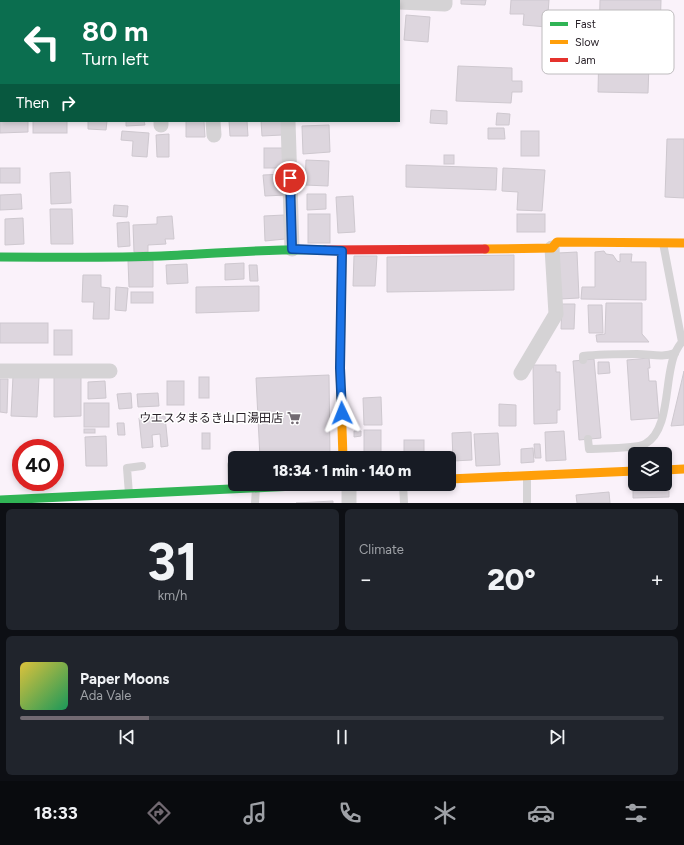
<!DOCTYPE html>
<meta charset="utf-8">
<style>
:root{--surface:#171b24;--page:#20242c;--text:#f1f3f6;--muted:#9ea1a6;--line:#363941;--accent:#726a72}
body{margin:0;font-family:Figtree,"Noto Sans JP",sans-serif;background:var(--page);color:var(--text);height:100vh;display:flex;flex-direction:column;font-size:15px;white-space:nowrap}
*{box-sizing:border-box;margin:0}
p{font-size:13px;color:var(--muted)}
.icon{flex:none;width:22px;height:22px;fill:none;stroke:currentColor;stroke-width:2;stroke-linecap:round;stroke-linejoin:round}
.map{position:relative;height:503px;overflow:hidden}
.side{display:flex;flex-direction:column;gap:6px;padding:6px;background:#0d0f14;flex:1}
.side>*{flex:none}
.guide{position:absolute;left:0px;top:0px;width:400px;height:122px;box-shadow:0 2px 6px #0003;background:#0b6e4f;color:#fff;overflow:hidden}
.buttons{position:absolute;left:628px;top:447px;display:grid;gap:8px}
.buttons a{display:grid;place-items:center;width:44px;height:44px;border-radius:6px;background:var(--surface);box-shadow:0 2px 6px #0003;font-size:20px}
.speed{position:absolute;left:12px;top:439px;display:flex;gap:8px;font-size:20px;font-weight:700;text-align:center}
.speed>*{display:grid;place-content:center;width:52px;height:52px;border-radius:50%;background:var(--surface);box-shadow:0 2px 6px #0003;line-height:1}
.speed .limit{border:6px solid #d22;background:#fff;color:#111}
.pin{position:absolute;display:grid;place-items:center;width:34px;height:34px;color:#fff;margin:-17px;border:2px solid #fff;border-radius:50%;box-shadow:0 1px 4px #0007}
.me{position:absolute;width:44px;margin:-22px;rotate:358deg;stroke-linejoin:round;filter:drop-shadow(0 0 3px #0008)}
.turn{display:flex;align-items:center;gap:14px;height:84px;padding:0 16px;font-size:18px}
.turn .icon{width:52px;height:52px;stroke-width:2.5}
.turn b{display:block;font-size:28px;line-height:34px}
.then{display:flex;align-items:center;height:38px;padding:0 16px;background:#0003;gap:8px;font-size:15px}
.big{font-size:30px;font-weight:800;line-height:1.1}
.side .widget{flex:1;display:flex;flex-direction:column;justify-content:center;gap:6px;min-width:0;padding:0 14px;border-radius:6px;background:var(--page)}
.side .dial{align-items:center;gap:0}
.dial b{font-size:52px;line-height:1}
.song{display:flex;align-items:center;gap:12px}
.cover{width:48px;height:48px;border-radius:6px;background:linear-gradient(135deg,hsl(50 70% 55%),hsl(150 70% 35%))}
.played{height:4px;border-radius:2px;background:linear-gradient(90deg,var(--accent) 20%,var(--line) 20%)}
.keys{display:flex;justify-content:space-around;direction:ltr}
.heat{display:flex;justify-content:space-between;align-items:center;font-size:22px;direction:ltr}
.side .tiles{flex:1;display:grid;gap:6px;grid-template-columns:1fr 1fr}
.widget:last-child{grid-column:span 2}
.trip{position:absolute;left:228px;top:451px;width:228px;height:40px;border-radius:6px;background:var(--surface);box-shadow:0 2px 6px #0003;font-weight:800;line-height:40px;text-align:center}
.tab-bar{display:flex;height:64px;justify-content:space-around;align-items:center;background:#090b0e;color:var(--muted)}
.tab-bar .icon{width:28px;height:28px}
.tab-bar .selected{color:var(--accent)}
.tab-bar b{font-size:18px;color:var(--text)}
.map>svg:first-child{display:block}
.building{fill:#ddd6de;stroke:#cec8cf}
.lines{fill:none;stroke-linecap:round;stroke-linejoin:round}
.lane{stroke:#d5d3d5;stroke-width:8}
.street{stroke:#d5d3d5;stroke-width:15}
.fast{stroke:#30b455;stroke-width:9}
.slow{stroke:#ff9f0a;stroke-width:9}
.jam{stroke:#e5322d;stroke-width:9}
.route-casing{stroke:#114b97;stroke-width:10}
.route{stroke:#1a73e8;stroke-width:7}
.labels{text-anchor:middle;dominant-baseline:central;stroke-width:3;stroke-linejoin:round;paint-order:stroke}
.poi-label{font-size:12px;fill:#282128;stroke:#fff;text-anchor:end}
.key{fill:#fff;stroke:#bebcbe;stroke-width:1}
.key-label{font-size:11px;fill:#282128}
</style>
<div class="map">
<svg width="684" height="503" viewBox="0 0 684 503">
<rect width="100%" height="100%" fill="#faf2fa"/>
<g class="building">
<polygon points="0,0 21,0 21,1 1,1 0,12"/>
<rect x="287" y="0" width="45" height="1"/>
<polygon points="461,0 486,0 485,5 461,4"/>
<polygon points="511,0 549,0 547,27 523,25 524,14 510,14"/>
<polygon points="600,0 661,0 660,36 650,36 648,93 598,92"/>
<polygon points="406,15 430,17 428,42 404,40"/>
<polygon points="458,66 512,68 512,81 522,81 522,92 512,92 511,103 456,101"/>
<polygon points="431,110 447,111 447,124 430,123"/>
<polygon points="0,112 1,121 28,121 28,132 0,133"/>
<polygon points="497,113 510,114 509,125 496,125"/>
<rect x="33" y="121" width="34" height="12"/>
<polygon points="88,121 107,121 106,130 88,129"/>
<polygon points="126,121 144,121 145,125 126,126"/>
<polygon points="186,121 204,121 205,137 186,137"/>
<polygon points="229,121 247,121 248,136 230,136"/>
<polygon points="261,121 282,121 282,135 262,136"/>
<polygon points="329,125 330,152 303,154 302,126"/>
<polygon points="488,128 504,128 505,139 488,139"/>
<polygon points="122,131 149,133 147,157 132,156 133,141 121,140"/>
<rect x="521" y="131" width="18" height="25"/>
<polygon points="169,134 169,157 157,157 156,135"/>
<polygon points="667,139 684,139 684,198 665,197"/>
<rect x="264" y="148" width="20" height="20"/>
<rect x="444" y="155" width="10" height="9"/>
<polygon points="306,160 329,161 328,186 305,185"/>
<polygon points="406,165 497,168 496,190 406,187"/>
<rect x="0" y="168" width="20" height="15"/>
<polygon points="503,168 545,170 542,211 517,210 518,192 502,191"/>
<polygon points="70,172 71,203 51,204 50,173"/>
<polygon points="285,174 286,195 265,196 263,175"/>
<polygon points="21,194 22,209 0,210 0,195"/>
<polygon points="307,194 326,194 326,209 307,210"/>
<polygon points="353,196 355,232 338,233 336,197"/>
<polygon points="114,205 128,206 127,217 113,216"/>
<polygon points="50,209 72,209 73,244 51,244"/>
<rect x="308" y="214" width="22" height="29"/>
<rect x="517" y="214" width="28" height="18"/>
<polygon points="284,215 285,239 265,241 264,216"/>
<polygon points="172,216 174,239 165,239 166,244 148,245 148,252 134,252 133,225 157,224 157,217"/>
<polygon points="23,218 24,244 5,245 5,219"/>
<polygon points="129,222 130,246 118,247 117,223"/>
<polygon points="604,251 606,254 613,255 617,261 620,262 620,254 632,254 631,262 646,262 646,300 581,299 582,287 595,287 595,252"/>
<polygon points="577,252 579,298 560,299 558,253"/>
<polygon points="514,255 514,290 387,292 387,257"/>
<polygon points="354,256 377,256 375,286 353,286"/>
<polygon points="128,261 153,261 153,287 129,287"/>
<polygon points="244,263 244,279 225,280 225,264"/>
<polygon points="187,264 188,283 167,284 166,265"/>
<polygon points="249,265 257,265 258,281 250,281"/>
<polygon points="83,275 101,275 101,287 110,288 109,319 93,319 94,302 82,302"/>
<polygon points="259,286 259,311 196,313 196,287"/>
<polygon points="116,287 128,288 126,311 115,310"/>
<rect x="131" y="292" width="22" height="11"/>
<polygon points="606,303 642,303 642,334 649,342 597,342 596,335 605,334"/>
<polygon points="562,304 575,304 574,329 561,329"/>
<polygon points="588,305 602,305 603,333 589,333"/>
<rect x="0" y="323" width="48" height="20"/>
<rect x="54" y="330" width="18" height="25"/>
<polygon points="649,358 650,368 648,368 649,381 656,381 659,418 631,420 627,360"/>
<polygon points="594,359 601,438 579,440 573,361"/>
<polygon points="598,362 609,362 610,373 598,374"/>
<polygon points="533,365 556,365 556,372 560,372 560,410 557,410 557,423 534,424"/>
<polygon points="684,371 684,425 671,426"/>
<polygon points="54,375 81,375 81,416 54,417"/>
<polygon points="329,375 330,458 260,458 256,378"/>
<polygon points="13,376 39,377 37,417 11,416"/>
<rect x="199" y="377" width="10" height="21"/>
<polygon points="0,379 8,379 7,413 0,412"/>
<polygon points="105,381 106,398 88,399 88,382"/>
<rect x="167" y="381" width="17" height="24"/>
<polygon points="131,393 132,408 119,409 117,394"/>
<polygon points="158,393 159,406 138,407 137,394"/>
<polygon points="381,397 382,425 364,425 363,398"/>
<rect x="84" y="403" width="25" height="24"/>
<polygon points="499,404 516,405 516,426 499,426"/>
<polygon points="165,416 168,446 161,447 160,434 152,435 153,447 142,448 139,418"/>
<polygon points="117,423 124,423 125,435 118,435"/>
<rect x="84" y="429" width="11" height="4"/>
<rect x="364" y="430" width="17" height="28"/>
<polygon points="354,431 361,431 361,436 354,437"/>
<polygon points="564,431 566,460 546,461 545,432"/>
<polygon points="471,432 472,460 453,461 452,433"/>
<rect x="202" y="433" width="8" height="16"/>
<polygon points="498,433 500,465 476,466 474,434"/>
<polygon points="106,436 107,466 86,466 85,437"/>
<rect x="404" y="440" width="20" height="18"/>
<polygon points="534,444 540,444 541,458 535,458"/>
<polygon points="533,448 534,462 521,463 521,449"/>
<polygon points="669,487 669,497 633,498 633,488"/>
<polygon points="609,492 610,503 577,503 576,495"/>
<polygon points="333,501 333,503 296,503"/>
</g>
<g class="lines">
<g class="lane">
<path d="M583 360V356C601 354 619 354 637 354 651 354 662 358 675 353"/>
<path d="M588 439 589 449C601 448 636 449 645 444 671 430 664 377 675 353 677 349 679 345 682 342L663 243"/>
<polyline points="231,465 232,488"/>
<polyline points="403,484 404,503"/>
<polyline points="129,494 127,468 142,466"/>
<polyline points="255,503 256,488"/>
<polyline points="527,503 527,477"/>
</g>
<g class="street">
<polyline points="280,0 280,1"/>
<polyline points="344,0 368,1"/>
<polyline points="30,1 30,0"/>
<polyline points="69,1 69,0"/>
<polyline points="399,2 445,4 445,0"/>
<polyline points="0,93 1,93"/>
<polyline points="213,121 214,135"/>
<polyline points="288,121 292,249"/>
<polyline points="161,125 161,121"/>
<polyline points="0,371 110,371"/>
<polyline points="521,373 556,314 552,248"/>
<polyline points="349,484 349,503"/>
</g>
<g class="fast">
<path d="M0 257C54 257 108 258 161 256 216 254 270 248 325 250"/>
<polyline points="0,500 337,484"/>
</g>
<g class="slow">
<polyline points="485,249 552,248 557,242 684,243"/>
<polyline points="342,251 340,369 343,458"/>
<polyline points="665,470 684,469"/>
<polyline points="449,479 635,471"/>
</g>
<polyline class="jam" points="325,250 485,249"/>
</g>
<g class="lines">
<g class="route-casing">
<polyline id="route" points="290,178 292,249 342,251 340,368 342,413"/>
</g>
<use href="#route" class="route"/>
</g>
<defs>
<g id="supermarket-bare" transform="scale(1.08)"><path d="M-6-5.5h2.5l.6 2H6L4.5 2H-2.5L-4.4-4H-6ZM-1.5 3.2a1.3 1.3 0 1 0 .1 0ZM3 3.2a1.3 1.3 0 1 0 .1 0Z" fill="#726a72" stroke="#fff" stroke-width="2.5" paint-order="stroke"/></g>
</defs>
<g fill-rule="evenodd">
<use href="#supermarket-bare" x="294" y="418"/>
</g>
<g class="labels">
<g class="poi-label">
<text x="283" y="418">ウエスタまるき山口湯田店</text>
</g>
</g>
<rect x="542" y="10" width="132" height="64" rx="6" class="key"/>
<rect x="550" y="22" width="18" height="4" fill="#30b455"/>
<rect x="550" y="40" width="18" height="4" fill="#ff9f0a"/>
<rect x="550" y="58" width="18" height="4" fill="#e5322d"/>
<g class="key-label">
<text x="575" y="28">Fast</text>
<text x="575" y="46">Slow</text>
<text x="575" y="64">Jam</text>
</g>
</svg>
<div class="buttons">
<a><svg class="icon" aria-label="layers" viewBox="0 0 24 24"><path d="M12 4l9 5-9 5-9-5zM3 14l9 5 9-5"/></svg></a>
</div>
<div class="speed"><div class="limit">40</div></div>
<div class="pin" style="left:290px;top:178px;background:#d93025"><svg class="icon" aria-label="arrive" viewBox="0 0 24 24"><path d="M6 21V4h12l-3 4 3 4H6"/></svg></div>
<svg class="me" style="left:342px;top:413px" viewBox="-20 -20 40 40"><path d="M0-17L14 15 0 8-14 15z" fill="#1a73e8" stroke="#fff" stroke-width="4"/></svg>
<div class="trip">18:34 · 1 min · 140 m</div>
<div class="guide">
<div class="turn"><svg class="icon" aria-label="left" viewBox="0 0 24 24"><path d="M17 20v-9H6M10 6l-5 5 5 5"/></svg><div><b>80 m</b>Turn left</div></div>
<div class="then">Then<svg class="icon" aria-label="right" viewBox="0 0 24 24"><path d="M7 20v-9h11M14 6l5 5-5 5"/></svg></div>
</div>
</div>
<section class="side">
<div class="tiles">
<div class="widget dial"><b>31</b><p>km/h</p></div>
<div class="widget"><p>Climate</p>
<div class="heat"><a>−</a><b class="big">20°</b><a>+</a></div>
</div>
<div class="widget">
<div class="song"><i class="cover"></i><div><b>Paper Moons</b><p>Ada Vale</p></div></div>
<div class="played"></div>
<div class="keys"><svg class="icon" aria-label="previous" viewBox="0 0 24 24"><path d="M18 5L8 12l10 7zM5 5v14"/></svg><svg class="icon" aria-label="pause" viewBox="0 0 24 24"><path d="M8 5v14M16 5v14"/></svg><svg class="icon" aria-label="next" viewBox="0 0 24 24"><path d="M6 5l10 7-10 7zM19 5v14"/></svg></div>
</div>
</div>
</section>
<nav class="tab-bar">
<b>18:33</b>
<svg class="icon selected" aria-label="directions" viewBox="0 0 24 24"><path d="M12 3l9 9-9 9-9-9zM9 14v-3h6M13 9l2 2-2 2"/></svg>
<svg class="icon" aria-label="music" viewBox="0 0 24 24"><path d="M9 18V5l10-2v13"/><circle cx="6" cy="18" r="3"/><circle cx="16" cy="16" r="3"/></svg>
<svg class="icon" aria-label="phone" viewBox="0 0 24 24"><path d="M5 4h4l2 5-3 2q2 4 5 5l2-3 5 2v4C11 20 4 13 5 4z"/></svg>
<svg class="icon" aria-label="climate" viewBox="0 0 24 24"><path d="M12 3v18M4 7l16 10M4 17L20 7"/></svg>
<svg class="icon" aria-label="car" viewBox="0 0 24 24"><path d="M5 17H2v-5l4-1 3-4h7l3 4 3 1v5h-3M9 17h6M6 11h13"/><circle cx="7" cy="17" r="2"/><circle cx="17" cy="17" r="2"/></svg>
<svg class="icon" aria-label="filters" viewBox="0 0 24 24"><path d="M4 7h16M4 17h16"/><circle cx="9" cy="7" r="2"/><circle cx="15" cy="17" r="2"/></svg>
</nav>
